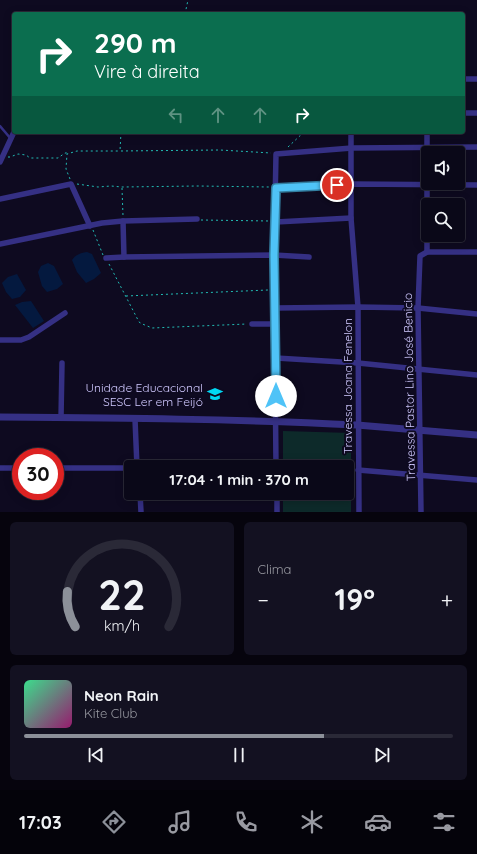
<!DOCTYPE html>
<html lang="pt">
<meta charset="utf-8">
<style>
:root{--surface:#0a0818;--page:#131121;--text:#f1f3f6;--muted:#999aa2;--line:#2a2937;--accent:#8c9099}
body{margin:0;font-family:Quicksand,sans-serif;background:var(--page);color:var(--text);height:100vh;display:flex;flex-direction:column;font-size:15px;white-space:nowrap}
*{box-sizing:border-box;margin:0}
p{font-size:13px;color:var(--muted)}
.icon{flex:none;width:22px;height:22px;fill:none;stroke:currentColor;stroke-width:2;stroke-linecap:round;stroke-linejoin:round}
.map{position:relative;height:512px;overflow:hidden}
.drawer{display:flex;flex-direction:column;gap:10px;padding:10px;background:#06040d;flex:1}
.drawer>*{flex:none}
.hud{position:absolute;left:12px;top:12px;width:453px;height:122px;border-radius:4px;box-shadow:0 2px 10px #0003,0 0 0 1px var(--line);background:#0b6e4f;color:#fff;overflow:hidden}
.controls{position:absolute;left:421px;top:146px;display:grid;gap:8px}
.controls a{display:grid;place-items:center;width:44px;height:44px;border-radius:4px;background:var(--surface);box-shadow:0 2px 10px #0003,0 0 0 1px var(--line);font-size:20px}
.speed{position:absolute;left:12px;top:448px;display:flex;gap:8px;font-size:20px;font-weight:700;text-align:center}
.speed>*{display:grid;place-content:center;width:52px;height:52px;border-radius:50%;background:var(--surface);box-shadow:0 2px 10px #0003,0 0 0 1px var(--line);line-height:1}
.speed .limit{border:6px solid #d22;background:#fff;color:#111}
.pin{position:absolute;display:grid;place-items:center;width:34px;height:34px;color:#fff;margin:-17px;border:2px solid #fff;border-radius:50%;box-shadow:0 1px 4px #0007}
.me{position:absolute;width:44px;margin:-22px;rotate:0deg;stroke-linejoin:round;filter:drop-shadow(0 0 3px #0008)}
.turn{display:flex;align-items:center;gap:14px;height:84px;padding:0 16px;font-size:18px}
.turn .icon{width:52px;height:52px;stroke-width:2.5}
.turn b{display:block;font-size:28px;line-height:34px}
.lanes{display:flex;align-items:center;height:38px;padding:0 16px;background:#0003;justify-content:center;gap:20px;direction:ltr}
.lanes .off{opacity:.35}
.big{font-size:30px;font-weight:800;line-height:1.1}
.drawer .widget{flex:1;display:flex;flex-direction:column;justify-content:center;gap:6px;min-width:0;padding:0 14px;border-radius:6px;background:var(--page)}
.drawer .dial{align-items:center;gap:0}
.dial svg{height:104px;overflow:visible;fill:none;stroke:var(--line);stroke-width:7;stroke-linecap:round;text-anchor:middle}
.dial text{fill:var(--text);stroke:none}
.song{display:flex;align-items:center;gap:12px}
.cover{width:48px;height:48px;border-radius:6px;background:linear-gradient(135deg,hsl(150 70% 55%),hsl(320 70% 35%))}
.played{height:4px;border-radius:2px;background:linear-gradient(90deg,var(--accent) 70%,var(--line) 70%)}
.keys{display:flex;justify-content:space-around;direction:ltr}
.heat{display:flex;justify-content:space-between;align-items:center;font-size:22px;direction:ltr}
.drawer .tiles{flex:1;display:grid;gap:10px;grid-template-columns:1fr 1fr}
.widget:last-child{grid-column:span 2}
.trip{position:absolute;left:124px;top:460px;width:230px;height:40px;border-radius:4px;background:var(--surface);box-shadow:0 2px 10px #0003,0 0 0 1px var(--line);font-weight:800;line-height:40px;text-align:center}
.dock{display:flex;height:64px;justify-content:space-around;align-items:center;background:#04030a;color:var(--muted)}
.dock .icon{width:28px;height:28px}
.dock .selected{color:var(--accent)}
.dock b{font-size:18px;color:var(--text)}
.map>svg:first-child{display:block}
.green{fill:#0d2a2a}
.water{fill:#04193f}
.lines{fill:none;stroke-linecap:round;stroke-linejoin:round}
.path{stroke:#21bbb4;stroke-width:1;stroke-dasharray:2 3;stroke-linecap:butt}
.service{stroke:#353084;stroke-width:2.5}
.minor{stroke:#353084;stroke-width:5.5}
.tertiary{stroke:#353084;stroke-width:7}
.route-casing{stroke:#337fa1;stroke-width:10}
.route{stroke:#4fc3f7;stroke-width:7}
.labels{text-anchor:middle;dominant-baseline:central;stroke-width:4;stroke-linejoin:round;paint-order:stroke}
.street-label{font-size:12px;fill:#d0c9ff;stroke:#0e0a20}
.poi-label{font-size:12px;fill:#d0c9ff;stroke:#0e0a20;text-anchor:end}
</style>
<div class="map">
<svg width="477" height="512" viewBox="0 0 477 512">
<rect width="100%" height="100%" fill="#0e0a20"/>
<polygon class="green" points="283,431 351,433 351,512 283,512 283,493 347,493 347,467 283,467"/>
<g class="water">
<path d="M87 252 92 254 101 273 94 279 86 283 77 272 72 260C76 254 81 253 87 252Z"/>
<polygon points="48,263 54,266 63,284 57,289 47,292 42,286 38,272 41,266"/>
<polygon points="17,274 26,290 20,297 12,299 6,292 2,283 8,277"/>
<polygon points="31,301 44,321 33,328 15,305 22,302"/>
</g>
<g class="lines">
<g class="path">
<polyline points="185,14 188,0"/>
<polyline points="121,132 120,151 220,150 271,153"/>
<polyline points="288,147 304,132"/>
<polyline points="8,157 10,157 18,154 26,155 30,158 58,158 65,153 67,153"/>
<polyline points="70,179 66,169 67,154 77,151 120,151"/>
<polyline points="77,184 98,187 111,186 122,187 198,186 269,187"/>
<polyline points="122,188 123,216"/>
<polyline points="201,220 270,221"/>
<polyline points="93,230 103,255"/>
<polyline points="109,264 138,320 140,323 152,328 247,324"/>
<polyline points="126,296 268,290"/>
</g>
<polyline class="service" points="0,126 11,139"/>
<g class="minor">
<polyline points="463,79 477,79"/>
<polyline points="463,113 477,113"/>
<polyline points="351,132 351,218 358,307 359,512"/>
<polyline points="427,132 427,252"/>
<polyline points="0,162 14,132"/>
<polyline points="276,188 352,184 477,185"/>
<polyline points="0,199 71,184 90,226"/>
<polyline points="123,221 124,257"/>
<polyline points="276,222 351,218"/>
<polyline points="0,244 102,223 123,221 197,219"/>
<polyline points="106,258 124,257 274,255 309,257"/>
<polyline points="275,308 358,307 418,308 477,314"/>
<polyline points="252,324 275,324"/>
<polyline points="0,340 21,340 29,337 65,313"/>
<polyline points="276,358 358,363 477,375"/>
<polyline points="61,418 62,363"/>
<polyline points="135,419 137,467"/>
<polyline points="276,467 274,255 276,154 352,148 477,147"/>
<polyline points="0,468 21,468"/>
<polyline points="55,468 131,468"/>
<polyline points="358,470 477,480"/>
<polyline points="140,493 141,512"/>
<polyline points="277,493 277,512"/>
<polyline points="421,512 418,308 420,256 427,252 477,252"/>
</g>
<path class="tertiary" d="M0 417C119 418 238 419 357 425 397 428 437 432 477 435"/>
</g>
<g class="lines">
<g class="route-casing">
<polyline id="route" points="276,396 274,255 276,188 337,185"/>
</g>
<use href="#route" class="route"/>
</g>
<defs>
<g id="school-bare" transform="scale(1.2)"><path d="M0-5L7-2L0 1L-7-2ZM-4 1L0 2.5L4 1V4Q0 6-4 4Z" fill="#00d8f4" stroke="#0e0a20" stroke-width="2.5" paint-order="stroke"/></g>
</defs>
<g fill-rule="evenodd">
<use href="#school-bare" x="215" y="394"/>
</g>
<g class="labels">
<g class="street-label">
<text transform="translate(347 386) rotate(-90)">Travessa Joana Fenelon</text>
<text transform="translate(409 387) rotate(-91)">Travessa Pastor Lino José Benicio</text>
</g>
<g class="poi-label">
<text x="203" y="387">Unidade Educacional<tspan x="203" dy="14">SESC Ler em Feijó</tspan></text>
</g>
</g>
</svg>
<div class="controls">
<a><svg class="icon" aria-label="sound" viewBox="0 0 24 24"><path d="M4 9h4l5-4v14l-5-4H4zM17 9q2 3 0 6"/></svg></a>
<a><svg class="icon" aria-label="search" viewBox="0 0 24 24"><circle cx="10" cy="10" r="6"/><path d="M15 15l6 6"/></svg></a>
</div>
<div class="speed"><div class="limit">30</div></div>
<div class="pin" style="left:337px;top:185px;background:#d93025"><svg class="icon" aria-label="arrive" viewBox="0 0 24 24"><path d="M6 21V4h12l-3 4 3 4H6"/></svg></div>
<svg class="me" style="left:276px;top:396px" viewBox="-20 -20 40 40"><circle r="19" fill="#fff"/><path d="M0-13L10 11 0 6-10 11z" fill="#4fc3f7"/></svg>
<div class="trip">17:04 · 1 min · 370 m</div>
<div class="hud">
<div class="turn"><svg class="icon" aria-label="right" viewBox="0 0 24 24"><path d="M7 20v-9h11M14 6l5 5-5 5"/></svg><div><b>290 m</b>Vire à direita</div></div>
<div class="lanes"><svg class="icon off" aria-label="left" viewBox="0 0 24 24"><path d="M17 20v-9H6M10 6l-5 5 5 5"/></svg><svg class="icon off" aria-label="ahead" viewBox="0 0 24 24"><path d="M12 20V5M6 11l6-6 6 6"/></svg><svg class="icon off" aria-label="ahead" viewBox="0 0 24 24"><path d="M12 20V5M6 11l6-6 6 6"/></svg><svg class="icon" aria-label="right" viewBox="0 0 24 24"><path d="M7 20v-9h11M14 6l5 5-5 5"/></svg></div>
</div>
</div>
<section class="drawer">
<div class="tiles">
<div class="widget dial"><svg viewBox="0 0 100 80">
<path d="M14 69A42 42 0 1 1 86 69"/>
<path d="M14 69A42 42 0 0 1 8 42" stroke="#8c9099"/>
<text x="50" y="56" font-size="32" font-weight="700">22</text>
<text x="50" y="72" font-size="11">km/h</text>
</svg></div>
<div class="widget"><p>Clima</p>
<div class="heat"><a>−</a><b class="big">19°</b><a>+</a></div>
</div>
<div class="widget">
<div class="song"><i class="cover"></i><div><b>Neon Rain</b><p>Kite Club</p></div></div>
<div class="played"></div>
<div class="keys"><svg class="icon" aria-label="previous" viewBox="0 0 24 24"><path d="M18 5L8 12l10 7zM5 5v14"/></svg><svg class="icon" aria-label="pause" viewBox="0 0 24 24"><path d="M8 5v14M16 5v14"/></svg><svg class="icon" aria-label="next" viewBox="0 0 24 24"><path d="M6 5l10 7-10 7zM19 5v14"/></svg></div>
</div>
</div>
</section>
<nav class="dock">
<b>17:03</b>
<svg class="icon selected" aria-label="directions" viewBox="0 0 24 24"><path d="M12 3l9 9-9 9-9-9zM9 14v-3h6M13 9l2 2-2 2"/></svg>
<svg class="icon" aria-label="music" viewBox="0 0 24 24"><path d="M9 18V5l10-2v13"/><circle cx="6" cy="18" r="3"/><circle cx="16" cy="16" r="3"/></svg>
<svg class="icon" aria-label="phone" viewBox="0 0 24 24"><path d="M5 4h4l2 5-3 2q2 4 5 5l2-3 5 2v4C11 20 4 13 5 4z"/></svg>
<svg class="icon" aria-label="climate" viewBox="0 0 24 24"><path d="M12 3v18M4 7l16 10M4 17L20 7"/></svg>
<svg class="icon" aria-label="car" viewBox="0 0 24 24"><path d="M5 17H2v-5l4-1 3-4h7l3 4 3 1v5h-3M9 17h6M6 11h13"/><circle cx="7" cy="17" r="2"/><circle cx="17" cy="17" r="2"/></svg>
<svg class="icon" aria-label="filters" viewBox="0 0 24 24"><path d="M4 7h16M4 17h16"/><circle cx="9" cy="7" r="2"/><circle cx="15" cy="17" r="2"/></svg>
</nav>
